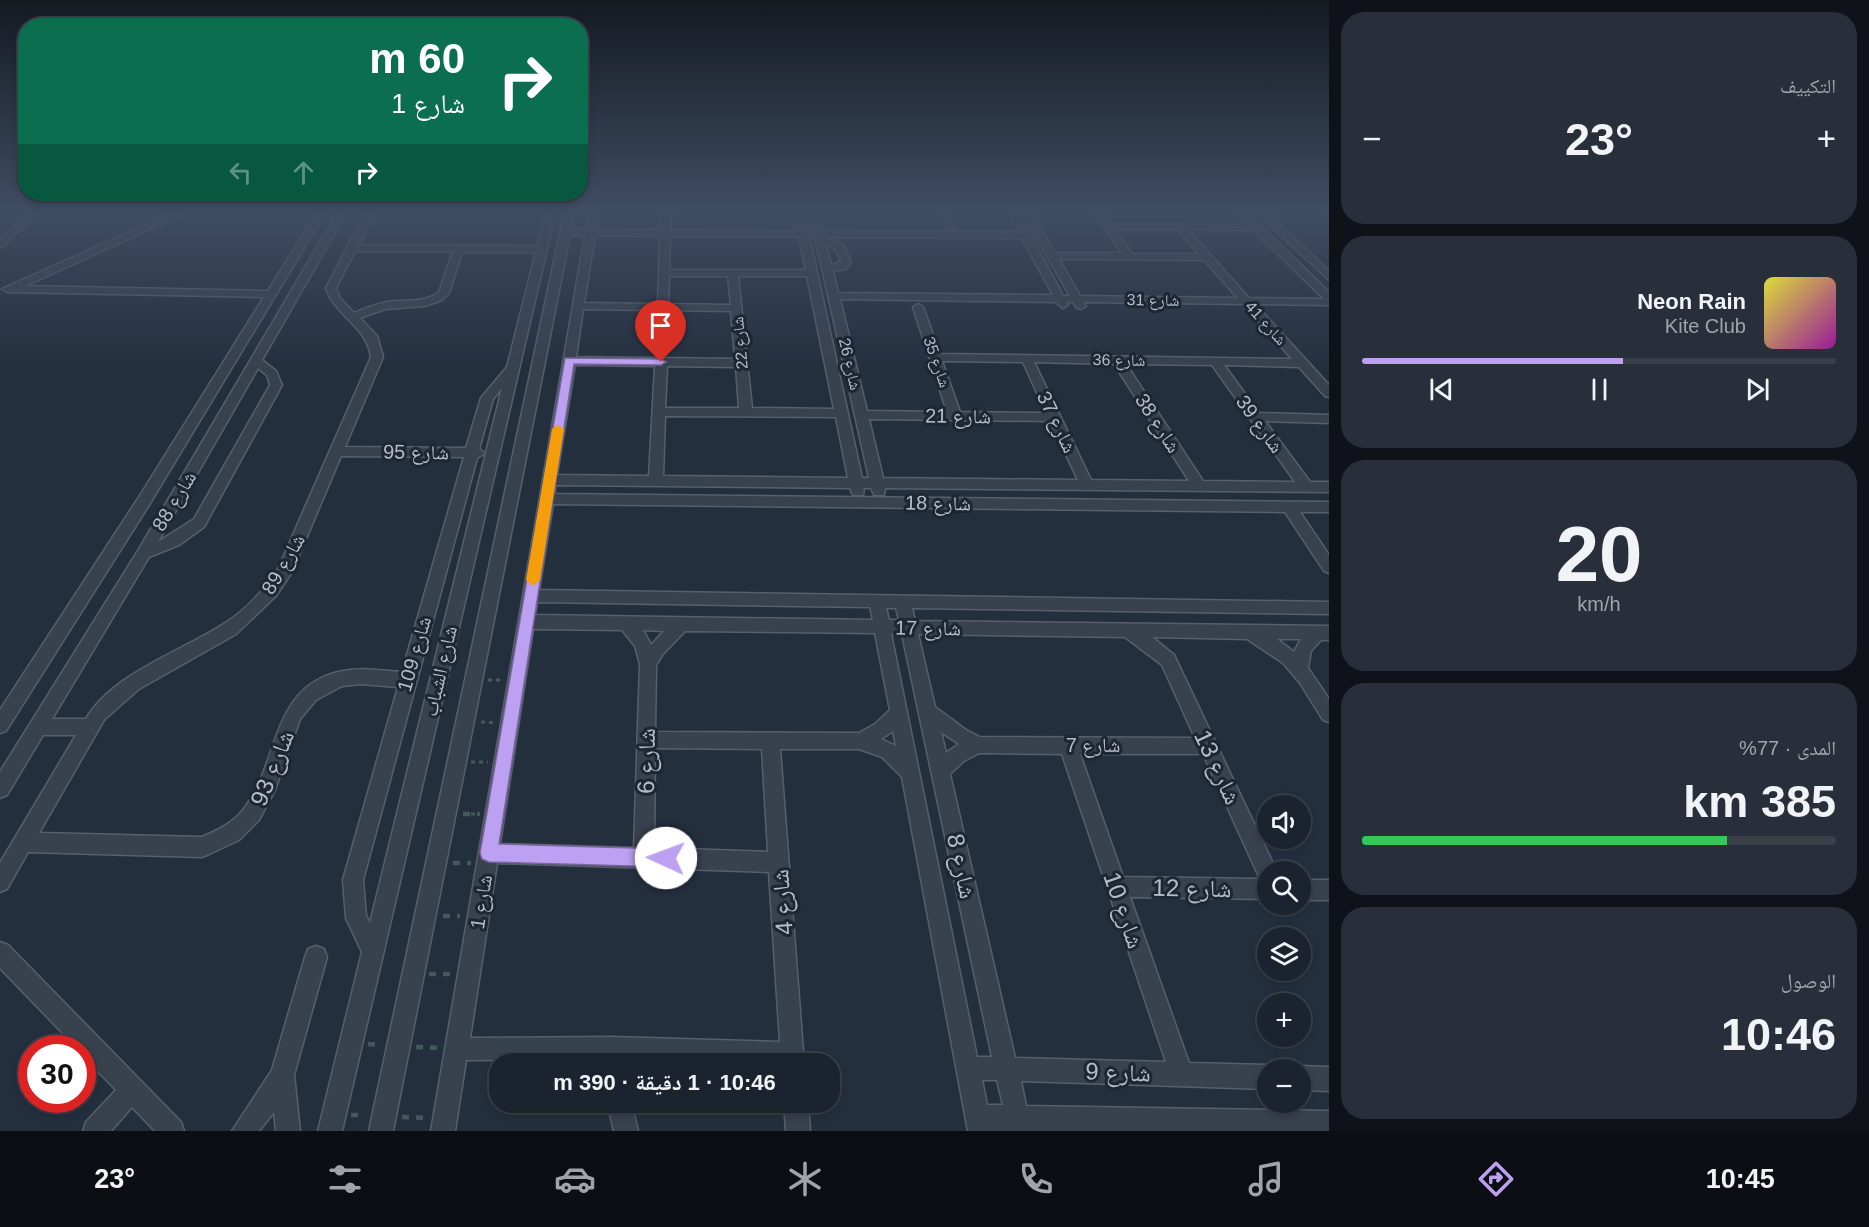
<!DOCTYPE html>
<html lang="ar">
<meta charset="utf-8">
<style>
:root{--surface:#1b232e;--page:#282f3a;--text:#f1f3f6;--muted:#a0a4aa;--line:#39404a;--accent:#bca0f2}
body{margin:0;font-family:Arial,"Noto Naskh Arabic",sans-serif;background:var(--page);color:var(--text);direction:rtl;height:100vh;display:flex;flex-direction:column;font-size:22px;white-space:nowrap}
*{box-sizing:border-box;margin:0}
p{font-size:20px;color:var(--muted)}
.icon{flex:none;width:33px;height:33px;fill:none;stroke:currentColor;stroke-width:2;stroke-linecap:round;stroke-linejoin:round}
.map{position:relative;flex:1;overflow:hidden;direction:ltr}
.drawer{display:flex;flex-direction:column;gap:12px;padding:12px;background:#0f1319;width:540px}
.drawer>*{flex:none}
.banner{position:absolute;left:18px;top:18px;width:570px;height:183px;border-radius:24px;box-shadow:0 3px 9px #0003,0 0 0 2px var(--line);direction:rtl;background:#0b6e4f;color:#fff;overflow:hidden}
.tools{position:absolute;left:1257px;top:795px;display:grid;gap:12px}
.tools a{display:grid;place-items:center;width:54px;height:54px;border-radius:50%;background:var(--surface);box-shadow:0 3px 9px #0003,0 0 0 2px var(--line);font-size:30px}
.speed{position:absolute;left:18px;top:1035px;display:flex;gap:12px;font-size:30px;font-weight:700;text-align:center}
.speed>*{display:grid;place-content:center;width:78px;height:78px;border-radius:50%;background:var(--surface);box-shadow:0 3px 9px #0003,0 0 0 2px var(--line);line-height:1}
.speed .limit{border:9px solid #d22;background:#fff;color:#111}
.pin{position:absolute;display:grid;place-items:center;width:51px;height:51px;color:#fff;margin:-62px -26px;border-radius:50% 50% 50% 0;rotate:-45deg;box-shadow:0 0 6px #0007}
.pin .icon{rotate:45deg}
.me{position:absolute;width:66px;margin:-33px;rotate:272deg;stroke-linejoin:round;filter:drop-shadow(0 0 4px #0008)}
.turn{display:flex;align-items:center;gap:21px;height:126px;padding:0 24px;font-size:27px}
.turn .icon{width:78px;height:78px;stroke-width:2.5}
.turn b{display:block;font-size:42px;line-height:51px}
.lanes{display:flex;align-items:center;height:57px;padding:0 24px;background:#0003;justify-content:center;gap:30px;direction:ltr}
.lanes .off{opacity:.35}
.big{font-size:45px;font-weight:700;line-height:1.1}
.drawer .card{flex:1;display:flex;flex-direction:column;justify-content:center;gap:9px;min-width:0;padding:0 21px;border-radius:24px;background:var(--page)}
.drawer .dial{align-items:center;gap:0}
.dial b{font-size:78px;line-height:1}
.song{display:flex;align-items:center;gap:18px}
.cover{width:72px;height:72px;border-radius:9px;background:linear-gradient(135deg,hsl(60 70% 55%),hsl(300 70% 35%))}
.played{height:6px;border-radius:3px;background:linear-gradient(90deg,var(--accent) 55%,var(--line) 55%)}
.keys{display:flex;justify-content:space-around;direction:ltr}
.heat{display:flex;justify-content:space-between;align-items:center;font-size:33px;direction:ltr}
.charge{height:9px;border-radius:4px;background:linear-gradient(90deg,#34c759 77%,var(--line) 0)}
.trip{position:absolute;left:489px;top:1053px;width:351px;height:60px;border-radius:24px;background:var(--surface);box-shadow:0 3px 9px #0003,0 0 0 2px var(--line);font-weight:700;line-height:60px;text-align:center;direction:rtl}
.tab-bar{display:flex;height:96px;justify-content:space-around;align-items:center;background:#0b0e12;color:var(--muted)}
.tab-bar .icon{width:42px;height:42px}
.tab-bar .on{color:var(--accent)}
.tab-bar b{font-size:27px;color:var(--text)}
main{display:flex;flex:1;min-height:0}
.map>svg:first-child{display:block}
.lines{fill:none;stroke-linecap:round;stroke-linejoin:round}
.minor-casing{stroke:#565f6c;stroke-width:3}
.path-far2{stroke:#44595c;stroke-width:2;stroke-dasharray:3 3;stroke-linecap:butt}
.path-far1{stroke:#44595c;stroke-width:3;stroke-dasharray:4 4;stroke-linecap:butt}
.path{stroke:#44595c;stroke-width:4.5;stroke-dasharray:7 7;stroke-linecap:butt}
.minor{fill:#38414e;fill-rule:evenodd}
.route{fill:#bca0f2;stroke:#7a689d;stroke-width:1.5}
.slow{fill:#f59e0b}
.labels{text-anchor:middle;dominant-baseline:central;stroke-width:6;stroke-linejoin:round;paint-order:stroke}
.far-street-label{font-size:16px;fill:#b4bcc9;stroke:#1d2633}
.street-label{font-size:20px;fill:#b4bcc9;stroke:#1d2633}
.near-street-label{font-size:24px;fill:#b4bcc9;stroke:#1d2633}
</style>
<main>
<section class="drawer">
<div class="card"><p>التكييف</p>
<div class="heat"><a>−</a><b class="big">23°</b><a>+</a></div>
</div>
<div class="card">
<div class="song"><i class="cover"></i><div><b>Neon Rain</b><p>Kite Club</p></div></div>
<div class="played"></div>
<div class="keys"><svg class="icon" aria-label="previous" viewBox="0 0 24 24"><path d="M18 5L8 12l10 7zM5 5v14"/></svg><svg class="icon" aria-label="pause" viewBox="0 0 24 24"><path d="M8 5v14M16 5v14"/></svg><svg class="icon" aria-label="next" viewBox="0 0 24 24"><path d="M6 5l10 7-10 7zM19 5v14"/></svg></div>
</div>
<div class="card dial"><b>20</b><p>km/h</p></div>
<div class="card"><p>المدى · 77%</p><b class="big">385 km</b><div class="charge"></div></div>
<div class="card"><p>الوصول</p><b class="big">10:46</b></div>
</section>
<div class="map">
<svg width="1329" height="1131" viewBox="0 0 1329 1131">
<rect width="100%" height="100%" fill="#242f3e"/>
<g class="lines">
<g class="minor-casing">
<g id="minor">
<polygon points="32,210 42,210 0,248 0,240"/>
<polygon points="179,210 192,210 25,286 268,291 318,210 327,210 149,505 6,731 0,733 0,710 139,497 264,297 7,292 2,289"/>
<path d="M339 210H348L262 360 276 371 282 385 204 527 179 545 149 557 52 719H86C112 674 180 652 222 625 244 612 264 590 278 569L371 357C367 326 335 316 326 288L367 210H376L358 245 537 246 546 210H556L342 1131H318L362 952 346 918 343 880 398 687 360 684 342 686 316 700 300 719 275 790 259 820 239 840 209 854 202 857 28 852 7 889 0 892V863L76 735H43L7 795 0 798V772L139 549ZM355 251H453L439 292C423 304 406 299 387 302 375 304 364 309 354 313L340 298 336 288ZM462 252H536L507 367 481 398 466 448 345 447 383 357 377 336 360 318 385 309 425 306 442 300 449 293ZM258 368 267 375 270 385 194 519 158 542ZM502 388 370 923 366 916 363 880 477 458 485 453 479 449 493 399ZM341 456 464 457 402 672C383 671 362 667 343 671 271 685 280 759 246 806 235 822 219 830 202 837L39 833 104 720 139 689 236 634 276 596 292 572Z"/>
<path d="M565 210H575L571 229H586L589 210H599L596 229 661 230V210H671L670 230 798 231 797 226 802 223 805 224 808 231H813L812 226 817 223 820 224 823 231 1019 232 1008 210H1017L1063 296H1070L1021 210H1030L1055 253H1122L1092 210H1101L1110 223 1247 224 1234 210H1244L1329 292V305L1255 304 1329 385V397L1325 396 1299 367 1224 365 1259 413 1329 415V423L1265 421 1310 482H1329V492L885 488 884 495H874L871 488H864L863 495H853L850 488 556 485 554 494 1329 502V512H1300L1329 555V573L1324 571 1285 512 553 504 539 590 1329 602V614L912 608 915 621 1329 626V640H1321L1311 651 1308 668 1329 699V722L1323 720 1300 683 1283 663 1247 639 1152 637 1174 655 1277 872H1268V899L1130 897 1189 1063 1268 1065 1277 1070H1268V1089L1021 1081 1026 1106 1329 1111V1131H968L902 777 882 757 859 749H780L804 1064 613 1059 466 1060 455 1131H431L585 235H570L393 1131H369ZM1114 229H1177L1199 254H1132ZM1187 229 1253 230 1324 299 1249 298ZM595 235 660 236 658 304 584 303ZM670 236H799L806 270H669ZM809 236 815 237 869 478H862ZM824 237 1022 238 1053 295 838 293 833 271 845 269 851 263 843 245ZM826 245 836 249 841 262 831 265ZM1059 259 1204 260 1238 298 1080 296ZM669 276H728L731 305 668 304ZM738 276H807L834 409 752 408ZM840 299 1056 302 1063 308 1068 305 1067 302H1073L1077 308 1081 309 1086 306 1084 302 1243 304 1292 359 940 354 923 307 918 304 913 307 947 412 867 411ZM583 309 731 311 735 359 576 357ZM942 361 1023 362 1046 413 960 412ZM1034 362 1114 364 1189 481 1091 480ZM1126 364 1212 365 1295 482 1203 481ZM575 365 655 366 649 476 557 475ZM667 366 736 367 739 408H665ZM665 416 836 417 848 478 663 476ZM869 419 1050 421 1078 480 883 478ZM537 602 870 607 873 620 535 615ZM886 608H896L899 620H889ZM533 629 622 630 635 646 640 664 634 848 500 844ZM643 630 664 631 651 645ZM685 631 875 633 890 710 875 724 859 733 655 732 656 665 663 654ZM891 634H902L992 1057H977ZM918 634 1125 637 1162 665 1195 738 980 737 966 730 935 707ZM1277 639H1301L1294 652ZM893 731 896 746 881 739ZM941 732 959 744 946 753ZM655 748 762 749 768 852 654 848ZM979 753 1062 754 1166 1062 1015 1058 950 774 964 761ZM1080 754H1203L1260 879 1123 877ZM497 863 769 872 780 1042 613 1037 470 1038ZM982 1080H997L1003 1105H987Z"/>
<polygon points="939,210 948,210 955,227 953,229 947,229"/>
<polygon points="1254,210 1264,210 1329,271 1329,280"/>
<rect x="1300" y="880" width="29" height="20"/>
<polygon points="0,942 8,945 181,1122 184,1131 155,1131 132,1107 111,1131 83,1131 86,1122 116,1090 82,1055 82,1048 77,1048 0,968"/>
<polygon points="316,946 324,949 327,957 294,1075 300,1131 276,1131 274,1112 259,1131 232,1131 272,1070 305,957 308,949"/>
<polygon points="1300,1066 1329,1067 1329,1091 1300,1090 1300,1070 1292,1070"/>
<polygon points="607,1102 631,1102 638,1131 614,1131"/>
<polygon points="784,1102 808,1102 810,1131 786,1131"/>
</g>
</g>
<polyline class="path-far2" points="1319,210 1329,219"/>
<g class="path-far1">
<polyline points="488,680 502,680"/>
<polyline points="481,722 496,723"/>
<polyline points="471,762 488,762"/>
<polyline points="463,814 480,814"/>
</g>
<g class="path">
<polyline points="463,814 480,814"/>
<polyline points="453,863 471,863"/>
<polyline points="443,916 460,916"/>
<polyline points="429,974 452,974"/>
<polyline points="368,1044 382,1045"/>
<polyline points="416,1047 439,1048"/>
<polyline points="351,1115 365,1115"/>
<polyline points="402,1117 428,1118"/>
</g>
<use href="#minor" class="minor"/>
</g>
<linearGradient id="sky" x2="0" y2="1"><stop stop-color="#141a22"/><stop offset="0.57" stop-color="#3f4d63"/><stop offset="1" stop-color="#3f4d63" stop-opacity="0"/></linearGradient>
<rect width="1329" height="369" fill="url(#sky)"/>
<polygon class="route" points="565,358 661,359 666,362 661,365 574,364 499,844 666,849 673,852 675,858 673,865 666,867 489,862 482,859 480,853"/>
<polygon class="slow" points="558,425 564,429 540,580 533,586 526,580 552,429"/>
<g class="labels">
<g class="far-street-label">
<text transform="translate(1153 300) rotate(1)">شارع 31</text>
<text transform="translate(1266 323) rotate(48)">شارع 41</text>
<text transform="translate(740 343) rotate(-95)">شارع 22</text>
<text transform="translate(1119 360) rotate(1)">شارع 36</text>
<text transform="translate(937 362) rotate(71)">شارع 35</text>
<text transform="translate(850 364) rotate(77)">شارع 26</text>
</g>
<g class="street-label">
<text transform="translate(958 416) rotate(1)">شارع 21</text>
<text transform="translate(1057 422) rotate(64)">شارع 37</text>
<text transform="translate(1158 423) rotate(57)">شارع 38</text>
<text transform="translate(1260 424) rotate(54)">شارع 39</text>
<text transform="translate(416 452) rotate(1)">شارع 95</text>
<text transform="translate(174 501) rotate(-59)">شارع 88</text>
<text transform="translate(938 503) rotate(1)">شارع 18</text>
<text transform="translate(283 564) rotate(-60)">شارع 89</text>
<text transform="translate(928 628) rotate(1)">شارع 17</text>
<text transform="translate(414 654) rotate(-74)">شارع 109</text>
<text transform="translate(440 671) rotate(-77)">شارع الشباب</text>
<text x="1093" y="745">شارع 7</text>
<text transform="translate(481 902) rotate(-81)">شارع 1</text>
</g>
<g class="near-street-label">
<text transform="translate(646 761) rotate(-89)">شارع 6</text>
<text transform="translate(1218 767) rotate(65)">شارع 13</text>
<text transform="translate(272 768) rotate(-68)">شارع 93</text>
<text transform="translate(962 866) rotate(78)">شارع 8</text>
<text transform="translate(1192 888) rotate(1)">شارع 12</text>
<text transform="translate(782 902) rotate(-94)">شارع 4</text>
<text transform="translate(1124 910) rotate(71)">شارع 10</text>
<text transform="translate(1118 1072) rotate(2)">شارع 9</text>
</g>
</g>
</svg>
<div class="tools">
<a><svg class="icon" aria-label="sound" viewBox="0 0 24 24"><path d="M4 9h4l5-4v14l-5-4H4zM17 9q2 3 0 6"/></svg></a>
<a><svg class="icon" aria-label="search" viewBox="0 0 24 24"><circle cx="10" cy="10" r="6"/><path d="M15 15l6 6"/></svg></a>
<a><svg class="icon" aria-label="layers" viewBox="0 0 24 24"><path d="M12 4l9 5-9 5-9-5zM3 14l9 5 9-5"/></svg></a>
<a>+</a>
<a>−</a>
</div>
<div class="speed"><div class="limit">30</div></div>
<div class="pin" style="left:661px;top:362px;background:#d93025"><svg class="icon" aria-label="arrive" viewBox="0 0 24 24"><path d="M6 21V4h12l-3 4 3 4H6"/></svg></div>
<svg class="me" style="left:666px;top:858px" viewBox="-20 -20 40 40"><circle r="19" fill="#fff"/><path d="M0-13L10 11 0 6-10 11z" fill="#bca0f2"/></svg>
<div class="trip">10:46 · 1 دقيقة · 390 m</div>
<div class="banner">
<div class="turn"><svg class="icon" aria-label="right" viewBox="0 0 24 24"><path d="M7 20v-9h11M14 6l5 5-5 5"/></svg><div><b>60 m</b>شارع 1</div></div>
<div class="lanes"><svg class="icon off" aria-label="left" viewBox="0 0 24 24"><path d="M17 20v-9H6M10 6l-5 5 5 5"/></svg><svg class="icon off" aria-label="ahead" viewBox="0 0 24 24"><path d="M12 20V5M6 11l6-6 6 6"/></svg><svg class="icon" aria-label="right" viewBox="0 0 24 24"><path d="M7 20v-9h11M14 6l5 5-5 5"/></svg></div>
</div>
</div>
</main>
<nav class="tab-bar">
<b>10:45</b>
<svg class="icon on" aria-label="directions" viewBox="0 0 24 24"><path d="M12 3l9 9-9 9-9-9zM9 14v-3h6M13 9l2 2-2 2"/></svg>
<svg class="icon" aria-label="music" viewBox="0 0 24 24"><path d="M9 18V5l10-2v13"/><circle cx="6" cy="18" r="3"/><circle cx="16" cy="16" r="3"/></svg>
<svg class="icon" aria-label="phone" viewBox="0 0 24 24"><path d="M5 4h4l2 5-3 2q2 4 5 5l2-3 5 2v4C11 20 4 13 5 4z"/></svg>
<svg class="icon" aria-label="climate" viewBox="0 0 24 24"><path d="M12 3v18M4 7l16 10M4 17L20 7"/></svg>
<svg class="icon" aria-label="car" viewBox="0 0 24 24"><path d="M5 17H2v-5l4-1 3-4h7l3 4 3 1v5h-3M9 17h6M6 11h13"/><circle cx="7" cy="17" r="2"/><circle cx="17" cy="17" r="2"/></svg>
<svg class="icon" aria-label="filters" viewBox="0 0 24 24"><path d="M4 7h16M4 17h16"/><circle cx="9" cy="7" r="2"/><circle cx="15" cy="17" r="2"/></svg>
<b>23°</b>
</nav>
